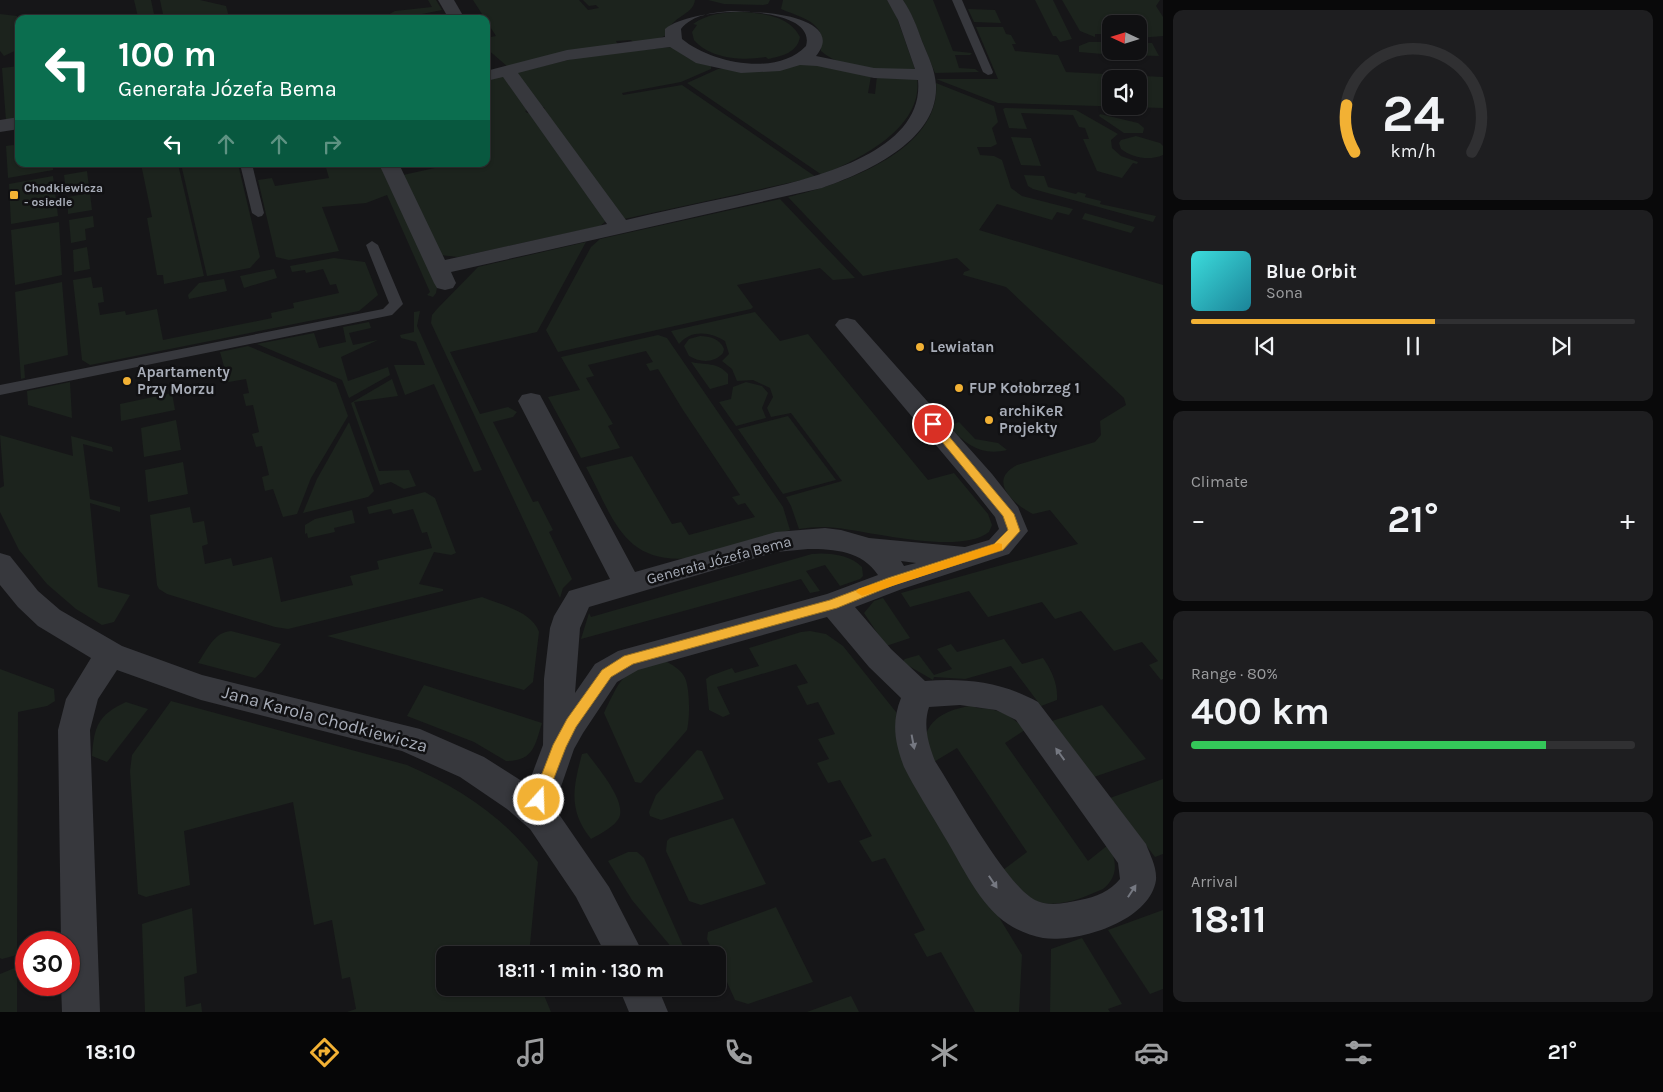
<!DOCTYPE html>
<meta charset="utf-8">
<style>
:root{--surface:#101012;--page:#1e1e20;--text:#f1f3f6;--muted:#9c9d9f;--line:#303032;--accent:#f2b134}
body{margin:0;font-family:Karla,sans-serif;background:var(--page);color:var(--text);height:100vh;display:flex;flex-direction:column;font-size:19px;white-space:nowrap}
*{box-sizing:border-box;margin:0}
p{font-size:16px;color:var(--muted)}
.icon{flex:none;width:28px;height:28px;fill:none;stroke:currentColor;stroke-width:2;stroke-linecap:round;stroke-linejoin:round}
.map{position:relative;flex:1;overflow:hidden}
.drawer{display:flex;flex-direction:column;gap:10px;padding:10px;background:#09090a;width:500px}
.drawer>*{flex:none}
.top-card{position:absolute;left:15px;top:15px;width:475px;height:152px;border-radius:10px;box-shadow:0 1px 4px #0004,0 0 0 1px var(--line);background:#0b6e4f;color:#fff;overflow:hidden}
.needle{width:32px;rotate:274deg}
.buttons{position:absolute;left:1102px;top:15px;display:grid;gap:10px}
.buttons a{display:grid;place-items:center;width:45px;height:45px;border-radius:10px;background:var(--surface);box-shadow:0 1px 4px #0004,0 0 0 1px var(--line);font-size:25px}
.speed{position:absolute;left:15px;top:931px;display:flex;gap:10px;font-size:25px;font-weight:700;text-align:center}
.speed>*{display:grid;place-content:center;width:65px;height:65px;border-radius:50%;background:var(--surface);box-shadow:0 1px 4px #0004,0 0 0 1px var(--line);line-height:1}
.speed .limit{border:8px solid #d22;background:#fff;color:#111}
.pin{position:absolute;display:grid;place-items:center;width:42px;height:42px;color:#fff;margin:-21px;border:2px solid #fff;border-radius:50%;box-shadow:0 1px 5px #0007}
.me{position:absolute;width:55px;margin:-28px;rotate:20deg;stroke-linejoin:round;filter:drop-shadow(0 0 4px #0008)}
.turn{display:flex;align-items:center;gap:18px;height:105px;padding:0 20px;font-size:22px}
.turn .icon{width:65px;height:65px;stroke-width:2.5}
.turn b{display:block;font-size:35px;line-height:42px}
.lanes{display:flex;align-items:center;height:48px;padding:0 20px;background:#0003;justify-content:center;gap:25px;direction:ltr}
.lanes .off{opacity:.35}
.big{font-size:38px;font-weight:700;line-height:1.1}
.drawer .widget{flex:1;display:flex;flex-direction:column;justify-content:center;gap:8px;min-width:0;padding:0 18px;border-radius:10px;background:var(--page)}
.drawer .dial{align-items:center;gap:0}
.dial svg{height:130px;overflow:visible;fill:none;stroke:var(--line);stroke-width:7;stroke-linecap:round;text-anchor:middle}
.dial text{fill:var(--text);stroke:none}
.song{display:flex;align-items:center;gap:15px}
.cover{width:60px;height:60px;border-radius:8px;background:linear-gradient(135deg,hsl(180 70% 55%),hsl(190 70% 35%))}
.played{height:5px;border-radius:2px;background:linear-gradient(90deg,var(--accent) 55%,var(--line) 55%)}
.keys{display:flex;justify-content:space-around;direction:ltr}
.heat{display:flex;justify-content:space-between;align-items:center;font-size:28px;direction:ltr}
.charge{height:8px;border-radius:4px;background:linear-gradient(90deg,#34c759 80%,var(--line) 0)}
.trip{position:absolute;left:436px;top:946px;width:290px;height:50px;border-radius:10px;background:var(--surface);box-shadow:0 1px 4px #0004,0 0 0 1px var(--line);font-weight:700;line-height:50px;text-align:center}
.tabs{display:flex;height:80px;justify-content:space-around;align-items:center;background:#060607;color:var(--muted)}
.tabs .icon{width:35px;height:35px}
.tabs .current{color:var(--accent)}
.tabs b{font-size:22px;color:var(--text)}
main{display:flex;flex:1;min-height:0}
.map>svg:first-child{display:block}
.green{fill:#1c231d;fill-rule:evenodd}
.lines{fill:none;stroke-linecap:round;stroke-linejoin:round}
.lane{fill:#37383d;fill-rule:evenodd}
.street{fill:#37383d;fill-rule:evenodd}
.oneway{fill:#757881}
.route{fill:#f2b134;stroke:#9d7322}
.slow{fill:#f59e0b}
.poi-dot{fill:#f2b134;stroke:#111113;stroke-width:2}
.labels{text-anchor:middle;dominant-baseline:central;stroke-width:5;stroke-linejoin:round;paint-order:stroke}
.far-poi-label{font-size:12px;font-weight:bold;fill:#a8adb8;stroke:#111113;text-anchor:start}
.poi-label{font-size:15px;font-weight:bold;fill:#a8adb8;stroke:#111113;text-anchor:start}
.street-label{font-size:15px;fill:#a8adb8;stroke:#111113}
.near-street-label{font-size:18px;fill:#a8adb8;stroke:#111113}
</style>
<main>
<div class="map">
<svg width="1163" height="1012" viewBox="0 0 1163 1012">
<rect width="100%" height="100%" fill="#161618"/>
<g class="green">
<polygon points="134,0 151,0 154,14 138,17"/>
<polygon points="160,0 200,0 226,6 229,17 225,19 164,19"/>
<polygon points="428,0 436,0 442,10 397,19 381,19 395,11 432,7"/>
<path d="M473 0H579L588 10 599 8 596 5 589 6 583 0H695C693 16 671 15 667 35L655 40 634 43 631 40 616 41 618 45 508 67 486 48V38L496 36Z"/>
<polygon points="708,0 770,0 768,4 763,5 724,4"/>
<path d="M783 0H887L896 15 916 72C889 71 841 70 821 51 820 46 823 41 821 35 816 19 794 15 781 9Z"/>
<polygon points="903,0 933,0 953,51 972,53 970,55 955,55 959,68 975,69 979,72 935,73 912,16"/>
<polygon points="1035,0 1053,0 1072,39 1060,42 1056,36 1053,36"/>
<polygon points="1062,0 1160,0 1156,6 1163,17 1163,36 1139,38 1139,24 1111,24 1111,34 1095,34 1095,37 1080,31"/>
<polygon points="968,9 995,10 1001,23 974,22"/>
<path d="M742 12C762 13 790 16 800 37 797 53 782 56 768 59L766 57C743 61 710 59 694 40L692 32 697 25 693 24C707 14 724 12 742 12Z"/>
<polygon points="0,14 17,16 19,49 4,56 0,51"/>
<path d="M976 27H1003L1006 34 1011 35 1016 44H1012L1015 51 1058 55 1066 72 1163 77V108L998 103 936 79H998ZM1111 79H1139V106H1111Z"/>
<polygon points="1089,42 1108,42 1114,55 1079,52 1079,46"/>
<polygon points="1139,43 1152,43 1159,56 1126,55 1124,51 1139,51"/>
<polygon points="672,47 688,58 711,66 711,69 681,82 622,93 623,95 682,85 816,177 624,219 543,110 545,110 544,107 541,108 517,74 518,72 589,55"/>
<path d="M808 63 871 76 868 93 875 94 877 76 917 78C924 128 859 159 822 175L687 83 718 69Z"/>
<polygon points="19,66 19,119 6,121 2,68"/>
<polygon points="498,77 504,77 528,110 525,111 527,113 530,113 606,221 600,226 458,257 440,255 403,175 453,164 486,164 486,79"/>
<path d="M936 83 994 106 998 122 992 128 997 144 991 147H977L980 155 994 156 1002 160 1011 188 1022 196 1073 209 1069 215 1057 212 1052 220 997 204 979 230 1163 285V679L1161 680 1149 665 1158 661 1142 642 1114 651 1081 611 1055 619 1042 602 988 617 969 591 910 607 901 593 1078 544 1050 510 1033 514C1015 505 986 481 1017 465L1095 442 1101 435 1100 421 1126 405 1124 398 1006 287 963 275 964 272 970 270 957 258C926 265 894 269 863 276L788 197C840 185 942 151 936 83Z"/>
<polygon points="1005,108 1076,110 1118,134 1111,140 1112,148 1121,156 1138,162 1137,164 1133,163 1122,178 1097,171 1083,139 1089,139 1085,128 1079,127 1073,115 1021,113 1027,129 1009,128 1003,109"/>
<polygon points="1100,114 1138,123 1144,128 1143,133 1124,133 1099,116"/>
<path d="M1136 136 1160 143 1163 146V155C1149 161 1133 158 1121 149L1119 143 1121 140Z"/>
<polygon points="1011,137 1031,138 1041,166 1021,165"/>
<polygon points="13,145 19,147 19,164 53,164 53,170 8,178 6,146"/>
<polygon points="141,164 178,164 204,276 164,284 163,275 157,275 147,218 152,217"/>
<polygon points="181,164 238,164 260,257 250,268 207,276"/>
<polygon points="325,164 382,164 438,282 436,293 433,297 427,295 430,292 387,195 366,203 322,207 339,251 289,260 276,257 258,180 272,178 275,186 329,178"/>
<polygon points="87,171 89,187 66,191 64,175"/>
<polygon points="1024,175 1044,176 1048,187 1076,194 1078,192 1086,194 1085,197 1101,201 1100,204 1156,216 1153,222 1033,189 1028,186"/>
<polygon points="53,176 58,216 11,224 9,184"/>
<polygon points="90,193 92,210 68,214 68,197"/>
<polygon points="780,199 855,278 833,280 820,268 737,285 753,307 751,309 558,352 546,330 591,247 600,239"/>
<polygon points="1085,213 1135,227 1131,233 1082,219"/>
<polygon points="93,216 94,227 85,229 86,240 71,243 69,220"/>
<polygon points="59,222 62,275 15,285 11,230"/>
<polygon points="586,242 537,332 450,352 480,414 508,407 517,412 513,417 493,422 533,502 538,501 553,530 549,532 572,579 563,588 560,598 431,323 432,315 437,309 478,267"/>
<polygon points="87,247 90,269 74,272 73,250"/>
<polygon points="334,258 365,262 378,295 359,311 90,365 82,360 73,280 91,277 93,288 102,287 104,302 98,303 100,315 125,311 126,315 157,309 163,340 272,318 271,313 294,308 293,303 339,293 336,284 330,285 323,269 306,273 305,270 292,272 290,266"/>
<polygon points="274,269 277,278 244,288 240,276"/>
<polygon points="224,279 227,291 189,299 188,295 199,283"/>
<polygon points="62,282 68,355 24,365 25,378 21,379 15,292"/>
<polygon points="420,311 417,326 482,470 474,472 434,384 405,395 394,365 425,365 416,342 401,338 400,335 414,332 414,312"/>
<path d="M755 312 780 341 808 334 928 480 954 473 988 514 992 525 989 532C960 555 873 532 837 528 824 526 812 527 799 529L791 506 786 497 842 481 791 413 771 417 767 408 773 397 770 388 753 380 737 381 732 369 722 361 729 354 725 341C711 332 691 329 679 344L671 331Z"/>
<polygon points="369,322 371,328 349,333 353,345 378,340 341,357 348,381 388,367 390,375 349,398 342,380 257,344 314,333 319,348 346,342 343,327"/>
<path d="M658 335 667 338 783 507 790 530 692 558C623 565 614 519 586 467L632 456 672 524 681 522 689 535 755 517 745 503 738 505 732 497 740 495 683 410 658 369 650 371 646 364 653 362 646 351 588 365 594 376 586 378 613 424 608 426 620 448 581 458 548 397 580 390 561 357Z"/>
<path d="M700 336C710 336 720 339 724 349L723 353C714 363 701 363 689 356L684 346 689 339Z"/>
<polygon points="248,346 336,383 348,416 311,478 297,514 283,517 273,489 265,491 262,477 269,475 262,446 256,447 252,434 259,432 253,405 246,406 243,394 249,393 246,379 223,383 220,371 225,370 220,352"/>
<path d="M691 362C705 365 718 362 728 374V384L710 389Z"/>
<polygon points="392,379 398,396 354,402 379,471 409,470 416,486 404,489 391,482 380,485 351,403"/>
<polygon points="70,382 72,418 28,405 27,391"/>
<polygon points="746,382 762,386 768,393 762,408 766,418 736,426 719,402 731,399 733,387"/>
<polygon points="172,393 175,410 121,421 120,404"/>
<polygon points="788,416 836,480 783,494 738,429"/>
<polygon points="176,420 181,450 144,457 141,428"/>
<polygon points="349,422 374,491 368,497 303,513 317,479"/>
<path d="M959 422 975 439 998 443 1007 450C982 456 966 445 951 428V425Z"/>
<polygon points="0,435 73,456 71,436 112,447 113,452 83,444 90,499 120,507 120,512 90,503 98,587 130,595 114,622 102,625 76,609 47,584 19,550 0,512 0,488 4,486"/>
<polygon points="183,462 188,494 148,502 145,470"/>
<polygon points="425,492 435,498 456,553 451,555 434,552 419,584 443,589 443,591 288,629 275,627 167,594 159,589 157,585 150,515 190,507 193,523 204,521 208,544 202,546 205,564 231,558 233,566 272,557 281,602 353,585 350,576 379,569 377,561 432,548 427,532 422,533 413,509 393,514 391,509 369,514 367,507"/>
<polygon points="352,510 355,523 334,528 335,532 308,538 307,533 305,534 305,525 315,519"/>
<path d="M812 554C828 552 851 555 862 567L863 576 860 579 840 586 825 565 806 571 820 591 810 593 801 579 581 639 589 613 591 617Z"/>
<path d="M482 597C501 605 532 611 539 632L533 682 524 690 327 636Z"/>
<polygon points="883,598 910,638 886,646 864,613 874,601"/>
<path d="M231 631 281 644 262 672 255 678 198 663C207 650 214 632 231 631Z"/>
<polygon points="810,631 826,634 843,646 896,712 898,727 977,881 1022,955 1019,1012 975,1012 941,952 927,957 914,934 925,930 885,858 872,862 859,841 872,836 840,780 828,783 817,763 829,759 818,739 835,734 818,702 807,705 797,686 808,683 796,664 717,687 730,714 723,717 709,710 706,679 710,676 732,668 735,673 759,666 749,648 801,632"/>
<path d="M1004 639 1022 664 1043 658C1052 671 1058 684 1057 700L1041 706 1011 666 965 679 934 677 933 680 902 662 905 659 919 655 934 675 952 669 937 649 951 644 957 652Z"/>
<path d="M663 660C671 664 681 669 685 678 690 689 690 718 687 730L641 783 635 782 604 713C624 672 621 675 663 660Z"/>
<polygon points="0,669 54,689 55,701 47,706 18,712 17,955 2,959 0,958"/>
<path d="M424 685 542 723C535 745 534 761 506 761L474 742 407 716Z"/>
<path d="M171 701 407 765C458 787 504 817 538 862L529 955H445V988H541L551 1012H347L356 1009 350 977 342 979 332 920 314 925 293 802 184 831 190 885 146 897 138 894 130 771 132 755Z"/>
<path d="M126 702 148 709 107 762 92 756C94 726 98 715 126 702Z"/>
<path d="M974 705 976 708C997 708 1011 714 1025 730L1005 743 1088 861 1108 845C1117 860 1119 876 1103 889 1083 898 1048 913 1028 896 1019 888 1011 878 1003 870L1027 852 957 748 932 763 925 737C932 714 953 709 974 705Z"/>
<polygon points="1102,705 1146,759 1094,777 1052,721"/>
<polygon points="697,750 702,751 724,799 661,820 650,816 649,812 656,795"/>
<path d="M587 753C597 767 627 801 619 818 614 827 600 834 591 839 568 810 573 788 582 754Z"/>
<polygon points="1163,779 1163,854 1155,857 1110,798"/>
<polygon points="733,818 766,884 701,905 689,901 666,851 667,841 670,838"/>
<polygon points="628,852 637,852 644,858 687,955 678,955 632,900 608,861"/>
<polygon points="776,907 813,982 748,1004 735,1000 718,962 718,955 714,955 707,939 708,932"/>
<polygon points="192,908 197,973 184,977 186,1007 201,1003 202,1012 145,1012 142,924"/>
<polygon points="1163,910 1163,989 1150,994 1108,930"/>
<polygon points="1082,938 1122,1004 1108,1009 1110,1012 1050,1012 1051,949"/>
<polygon points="17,967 17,1012 0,1012 0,974"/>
<polygon points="851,996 859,1012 807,1012"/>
</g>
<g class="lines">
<g class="lane">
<polygon points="952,0 962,0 993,72 992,74 988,75 983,72"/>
<polygon points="240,164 252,164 264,213 262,216 258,217 252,213"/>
<polygon points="372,241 378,245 403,304 392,315 0,395 0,385 383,309 389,303 366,245"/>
</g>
<g class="street">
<polygon points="438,0 454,0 465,19 449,19"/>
<path d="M887 0H903C912 13 917 27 922 41 928 56 935 69 936 85 939 141 865 173 822 188L451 272 456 283 453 288 445 290 437 288 434 283 379 164H399L445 260 607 224 503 77 486 81V71L567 50 665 37V29C701 0 857 7 816 56L874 68 915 69 898 20ZM730 11C749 11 815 14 806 46 777 77 711 63 682 39L681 29C693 14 713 13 730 11ZM670 47 696 63 741 73 780 71 800 65 817 66 874 78 918 80C926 161 786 184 730 197 695 204 660 212 626 220L518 73 568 60Z"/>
<polygon points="19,117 19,129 0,132 0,120"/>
<path d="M847 318 855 320 992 474 1018 507 1028 531 1009 554 902 589 855 607 891 649 925 681C966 678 1002 682 1038 702L1146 844C1150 855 1157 867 1156 880 1150 921 1079 943 1043 938 1032 936 1018 931 1008 924 979 905 962 865 944 836 931 813 916 791 904 767 895 743 891 723 901 698L869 667 827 617 638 670 617 682 583 733 574 749 554 807 609 887 644 955H606L576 897 530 829 507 809 460 777 402 751 201 700 117 670 98 699 90 730 100 1012H62L61 985H69V942H61L58 730 66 699 91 658 38 626 18 607 0 585V553L10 556 38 591 60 610 122 646 202 675 420 729 484 757 528 785 543 745 544 679 550 628 554 616 569 591 610 579 518 401 522 395 531 393 540 395 635 572 776 532 825 528 841 530 869 538 965 547 989 540 999 529 995 517 972 488 839 330 835 325 839 320ZM808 549C835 549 862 551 878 575L827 594 618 651 595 664 575 693 580 628 589 607 776 552ZM901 561 916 563 904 566ZM960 705 996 710 1016 720 1118 863 1120 879C1110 891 1096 897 1080 900 1067 903 1048 907 1035 900 1006 885 955 792 935 761 928 743 923 725 929 707Z"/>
<polygon points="619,988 658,988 668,1012 629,1012"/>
</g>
</g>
<defs><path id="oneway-solid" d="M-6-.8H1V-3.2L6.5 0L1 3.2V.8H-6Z" transform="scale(1.25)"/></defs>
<g class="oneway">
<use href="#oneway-solid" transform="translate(913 742) rotate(79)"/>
<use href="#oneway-solid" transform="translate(1060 754) rotate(-126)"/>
<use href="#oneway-solid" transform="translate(993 882) rotate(56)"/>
<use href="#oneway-solid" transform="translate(1132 891) rotate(-57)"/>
</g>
<polygon class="route" points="933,421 937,422 1014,514 1020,531 1003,550 896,584 837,608 633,664 611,677 576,727 566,747 544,804 539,806 534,804 532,800 553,745 567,719 602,670 624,656 830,600 888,578 994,544 1008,530 1003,516 929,426 928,424"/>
<polygon class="slow" points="998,543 1002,544 1002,550 862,596 856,592 858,589"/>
<g class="poi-dot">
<rect x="9" y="190" width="10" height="10" rx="2.5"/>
<circle cx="920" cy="347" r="5"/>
<circle cx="127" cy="381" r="5"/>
<circle cx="959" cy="388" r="5"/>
<circle cx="989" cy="420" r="5"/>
</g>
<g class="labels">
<g class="far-poi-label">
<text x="24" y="188">Chodkiewicza<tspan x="24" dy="14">- osiedle</tspan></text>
</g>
<g class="poi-label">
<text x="930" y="347">Lewiatan</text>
<text x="137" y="372">Apartamenty<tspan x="137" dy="17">Przy Morzu</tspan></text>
<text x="969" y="388">FUP Kołobrzeg 1</text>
<text x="999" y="411">archiKeR<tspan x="999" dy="17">Projekty</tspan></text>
</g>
<g class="street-label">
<text transform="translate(719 560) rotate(-15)">Generała Józefa Bema</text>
</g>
<g class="near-street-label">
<text transform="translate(325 719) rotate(15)">Jana Karola Chodkiewicza</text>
</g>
</g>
</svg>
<div class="buttons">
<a><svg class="needle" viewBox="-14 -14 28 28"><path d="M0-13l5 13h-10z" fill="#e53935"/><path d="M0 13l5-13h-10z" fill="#9c9d9f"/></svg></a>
<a><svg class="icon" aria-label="sound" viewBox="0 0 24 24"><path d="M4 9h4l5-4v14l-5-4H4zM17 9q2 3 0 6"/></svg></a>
</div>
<div class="speed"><div class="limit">30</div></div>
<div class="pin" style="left:933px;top:424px;background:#d93025"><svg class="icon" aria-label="arrive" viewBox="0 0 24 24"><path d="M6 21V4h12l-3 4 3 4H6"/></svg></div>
<svg class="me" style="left:539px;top:800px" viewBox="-20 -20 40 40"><circle r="17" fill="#f2b134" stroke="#fff" stroke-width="3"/><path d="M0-11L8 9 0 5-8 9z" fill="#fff"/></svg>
<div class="trip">18:11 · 1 min · 130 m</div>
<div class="top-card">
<div class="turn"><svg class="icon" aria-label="left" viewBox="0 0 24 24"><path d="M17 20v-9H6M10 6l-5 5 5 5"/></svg><div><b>100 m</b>Generała Józefa Bema</div></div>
<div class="lanes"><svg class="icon" aria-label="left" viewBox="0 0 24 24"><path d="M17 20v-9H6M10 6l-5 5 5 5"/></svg><svg class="icon off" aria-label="ahead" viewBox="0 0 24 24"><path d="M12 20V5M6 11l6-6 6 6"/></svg><svg class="icon off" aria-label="ahead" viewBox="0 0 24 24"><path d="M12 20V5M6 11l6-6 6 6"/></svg><svg class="icon off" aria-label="right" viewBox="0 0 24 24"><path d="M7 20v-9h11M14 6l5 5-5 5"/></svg></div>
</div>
</div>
<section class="drawer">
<div class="widget dial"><svg viewBox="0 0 100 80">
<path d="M14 69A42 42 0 1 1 86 69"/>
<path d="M14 69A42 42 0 0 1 9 40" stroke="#f2b134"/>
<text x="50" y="56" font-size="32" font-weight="700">24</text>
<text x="50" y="72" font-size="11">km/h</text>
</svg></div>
<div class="widget">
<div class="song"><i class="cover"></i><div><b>Blue Orbit</b><p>Sona</p></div></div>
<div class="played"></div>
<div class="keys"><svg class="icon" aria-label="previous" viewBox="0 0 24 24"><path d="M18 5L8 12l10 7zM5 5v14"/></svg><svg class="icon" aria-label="pause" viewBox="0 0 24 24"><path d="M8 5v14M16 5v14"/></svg><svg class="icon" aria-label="next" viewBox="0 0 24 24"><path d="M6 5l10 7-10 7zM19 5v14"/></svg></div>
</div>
<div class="widget"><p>Climate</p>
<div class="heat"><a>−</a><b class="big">21°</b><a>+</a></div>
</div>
<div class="widget"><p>Range · 80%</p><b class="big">400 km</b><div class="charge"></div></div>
<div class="widget"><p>Arrival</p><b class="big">18:11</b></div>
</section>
</main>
<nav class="tabs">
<b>18:10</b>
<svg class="icon current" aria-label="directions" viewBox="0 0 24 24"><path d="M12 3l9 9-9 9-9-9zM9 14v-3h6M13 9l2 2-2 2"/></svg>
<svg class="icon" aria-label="music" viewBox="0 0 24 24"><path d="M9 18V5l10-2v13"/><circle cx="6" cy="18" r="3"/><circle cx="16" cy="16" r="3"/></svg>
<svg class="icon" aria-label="phone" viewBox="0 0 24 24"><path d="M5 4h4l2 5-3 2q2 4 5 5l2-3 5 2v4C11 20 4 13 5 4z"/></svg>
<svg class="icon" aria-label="climate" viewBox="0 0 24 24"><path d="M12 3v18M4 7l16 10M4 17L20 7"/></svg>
<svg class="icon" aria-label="car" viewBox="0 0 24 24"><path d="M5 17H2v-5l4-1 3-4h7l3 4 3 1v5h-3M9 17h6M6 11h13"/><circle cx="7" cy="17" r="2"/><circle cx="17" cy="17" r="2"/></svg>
<svg class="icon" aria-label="filters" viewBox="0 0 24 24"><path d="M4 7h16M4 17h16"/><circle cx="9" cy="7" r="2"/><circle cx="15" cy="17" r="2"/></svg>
<b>21°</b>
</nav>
